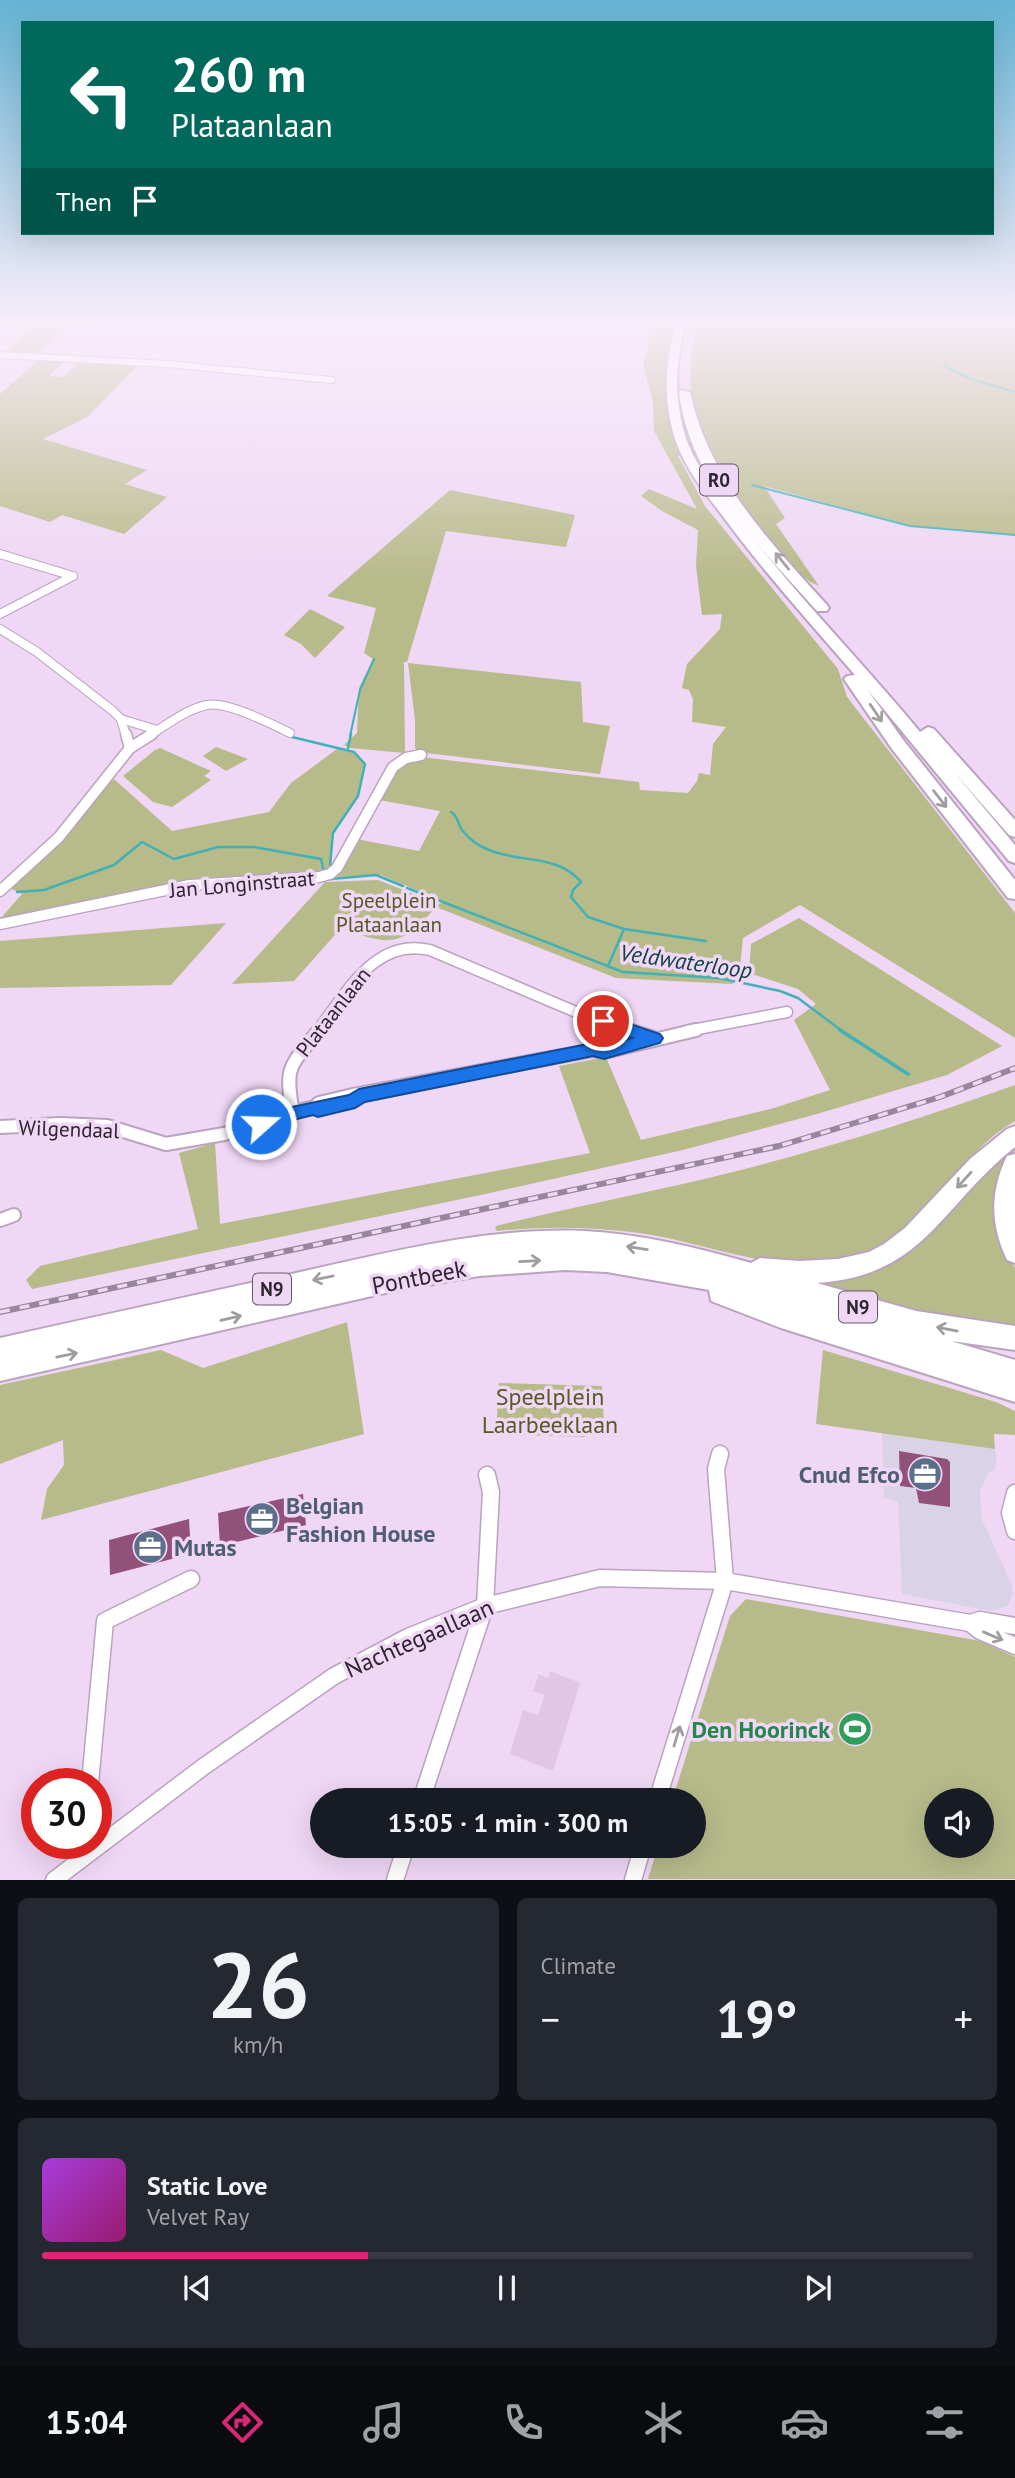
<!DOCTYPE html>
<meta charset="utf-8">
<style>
:root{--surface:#171b24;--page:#242831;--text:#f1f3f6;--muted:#9ea1a6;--line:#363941;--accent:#db2777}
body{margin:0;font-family:"PT Sans",sans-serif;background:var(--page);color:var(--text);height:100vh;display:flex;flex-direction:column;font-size:26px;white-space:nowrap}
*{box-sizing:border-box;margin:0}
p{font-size:23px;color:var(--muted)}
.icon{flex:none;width:38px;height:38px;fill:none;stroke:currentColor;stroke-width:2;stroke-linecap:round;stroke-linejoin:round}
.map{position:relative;height:1880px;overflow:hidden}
.drawer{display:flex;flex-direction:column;gap:18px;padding:18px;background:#0d0f14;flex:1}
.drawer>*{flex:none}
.top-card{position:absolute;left:21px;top:21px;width:973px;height:214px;border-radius:0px;box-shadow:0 7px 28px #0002;background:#00695c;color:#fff;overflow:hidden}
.fabs{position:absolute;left:924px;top:1788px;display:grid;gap:14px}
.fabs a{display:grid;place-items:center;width:70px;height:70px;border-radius:50%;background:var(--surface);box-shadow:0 7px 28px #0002;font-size:35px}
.speed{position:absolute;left:21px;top:1768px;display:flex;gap:14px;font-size:35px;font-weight:700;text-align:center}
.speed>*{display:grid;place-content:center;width:91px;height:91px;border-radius:50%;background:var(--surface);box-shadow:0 7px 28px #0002;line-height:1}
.speed .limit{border:10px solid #d22;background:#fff;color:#111}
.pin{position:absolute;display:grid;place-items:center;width:60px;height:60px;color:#fff;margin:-30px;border:4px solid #fff;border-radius:50%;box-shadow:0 2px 7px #0007}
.me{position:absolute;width:77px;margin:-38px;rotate:70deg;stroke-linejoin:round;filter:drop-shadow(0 0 5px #0008)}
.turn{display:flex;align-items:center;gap:24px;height:147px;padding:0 35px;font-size:32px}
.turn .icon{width:91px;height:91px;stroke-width:2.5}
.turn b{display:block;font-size:49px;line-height:60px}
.then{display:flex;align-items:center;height:66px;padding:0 35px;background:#0003;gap:14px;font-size:26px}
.big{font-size:52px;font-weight:800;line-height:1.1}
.drawer .tile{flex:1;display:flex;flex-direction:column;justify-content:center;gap:10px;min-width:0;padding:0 24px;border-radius:10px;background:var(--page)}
.drawer .dial{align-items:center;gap:0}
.dial b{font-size:91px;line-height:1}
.song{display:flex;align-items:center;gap:21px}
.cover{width:84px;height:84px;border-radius:10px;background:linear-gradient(135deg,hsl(280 70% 55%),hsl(320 70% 35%))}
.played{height:7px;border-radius:4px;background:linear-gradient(90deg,var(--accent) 35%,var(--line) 35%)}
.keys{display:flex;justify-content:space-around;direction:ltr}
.heat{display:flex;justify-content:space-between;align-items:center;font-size:38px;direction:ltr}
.drawer .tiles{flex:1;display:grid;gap:18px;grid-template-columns:1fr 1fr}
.tile:last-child{grid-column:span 2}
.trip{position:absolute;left:310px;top:1788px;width:396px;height:70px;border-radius:35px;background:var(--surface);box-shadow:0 7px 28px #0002;font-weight:800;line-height:70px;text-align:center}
.dock{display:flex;height:112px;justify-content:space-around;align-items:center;background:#090b0e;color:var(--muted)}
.dock .icon{width:49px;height:49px}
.dock .active{color:var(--accent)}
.dock b{font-size:32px;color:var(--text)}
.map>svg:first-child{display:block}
.commercial{fill:#dad3e8}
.built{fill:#e2c6e8}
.green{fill:#b7ba89;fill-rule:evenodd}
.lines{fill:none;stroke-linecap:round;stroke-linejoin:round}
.stream-far2{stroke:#40b2b7;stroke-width:2}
.stream-far1{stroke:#40b2b7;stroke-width:2.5}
.stream{stroke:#40b2b7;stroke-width:3.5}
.building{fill:#91517b}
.street-far4-casing{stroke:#baa3bf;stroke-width:8}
.street-far3-casing{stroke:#baa3bf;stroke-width:10}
.street-far2-casing{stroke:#baa3bf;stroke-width:13}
.street-far1-casing{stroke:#baa3bf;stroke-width:16}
.street-casing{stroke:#baa3bf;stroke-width:19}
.highway-casing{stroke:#baa3bf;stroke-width:4}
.street-far4{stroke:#fff;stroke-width:6}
.street-far3{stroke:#fff;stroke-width:8}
.street-far2{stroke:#fff;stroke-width:10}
.street-far1{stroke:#fff;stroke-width:12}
.street{stroke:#fff;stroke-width:16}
.highway{fill:#fff;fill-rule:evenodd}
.rail-casing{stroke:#98879c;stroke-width:6}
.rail{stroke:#efd7f5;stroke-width:3.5;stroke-dasharray:10;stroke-linecap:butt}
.oneway{stroke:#a09da1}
.route{fill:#1a73e8;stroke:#114b97;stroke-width:2}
.labels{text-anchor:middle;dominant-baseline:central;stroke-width:7;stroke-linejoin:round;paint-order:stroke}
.shield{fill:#efd7f5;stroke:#675a6a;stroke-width:2}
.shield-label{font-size:19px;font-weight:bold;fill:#2d252f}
.street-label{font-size:21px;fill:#2d252f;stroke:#efd7f5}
.park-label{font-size:21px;fill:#575a21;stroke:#efd7f5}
.water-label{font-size:23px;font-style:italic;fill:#104346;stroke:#efd7f5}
.near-street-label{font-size:24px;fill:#2d252f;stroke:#efd7f5}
.near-park-label{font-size:24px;fill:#575a21;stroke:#efd7f5}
.near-service-label{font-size:24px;font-weight:bold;fill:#4e5e75;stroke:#efd7f5;text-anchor:start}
.near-leisure-label{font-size:24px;font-weight:bold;fill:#27864d;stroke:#efd7f5;text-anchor:end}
</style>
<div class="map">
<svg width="1015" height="1880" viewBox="0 0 1015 1880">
<rect width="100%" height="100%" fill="#efd7f5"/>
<polygon class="commercial" points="882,1433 995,1449 997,1463 994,1470 988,1473 980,1492 982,1520 1012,1585 1013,1591 1008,1606 990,1611 902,1594 898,1502 884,1498"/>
<polygon class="built" points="550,1671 580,1683 553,1771 510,1754 523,1710 538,1715 545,1695 533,1691 539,1674 548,1678"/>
<g class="green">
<polygon points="0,318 106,318 91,329 64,327 37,355 7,353 29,327 5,327 0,332"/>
<path d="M646 318H676C664 365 661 410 681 455L678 456 705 506 838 669 847 697 1015 913V1038L800 905 743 938 739 977 732 984 616 978 436 907C400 948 390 946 341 928L294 981 232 984 325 882 378 880 439 904 444 902 381 875 334 877 356 839 419 851 440 811 379 800 395 768 420 757 639 782 640 790 688 793 697 781 699 773 710 775 713 744 726 727 692 722 693 699 689 690 682 688 687 664 720 629 722 614 702 615 696 566 698 530 662 511 641 496 649 489 697 509 654 431 653 403 643 364 649 344V329L630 322Z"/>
<path d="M698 318H1015V535L910 526 764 486 785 518 776 524 819 586C795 576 782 553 766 534 706 461 675 414 698 318Z"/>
<polygon points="42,357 67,359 49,376 63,377 82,360 140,363 87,417 43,439 147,470 125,484 167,497 124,534 62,515 50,522 0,506 0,394"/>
<polygon points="450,490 575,515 566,547 446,531 407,662 404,662 405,753 350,748 344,745 357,733 359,688 373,659 364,653 376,608 327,596"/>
<polygon points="310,609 345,627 315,658 301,644 284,635"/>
<polygon points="408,663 581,682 583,722 610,726 600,774 418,752 415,748 415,720"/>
<polygon points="216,747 248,759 226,771 203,756"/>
<polygon points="160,748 211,771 204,776 211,780 172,807 153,802 123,776 155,750"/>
<polygon points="337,749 357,754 365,764 358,796 333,833 331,871 138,893 0,919 22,894 10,888 114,779 172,831 269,812 291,783"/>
<polygon points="799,918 1002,1046 947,1075 817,1114 683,1150 490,1193 32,1289 26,1280 40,1266 198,1229 179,1153 215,1143 220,1224 590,1153 559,1066 606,1057 641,1140 774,1108 830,1090 794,1020 816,1004 798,989 749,973 751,944"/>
<polygon points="226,923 171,985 0,988 0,941"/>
<path d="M1015 1085V1121C958 1154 929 1222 868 1251 796 1285 713 1243 640 1233 592 1227 545 1226 497 1231L495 1228 496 1226C579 1205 663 1190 745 1169 837 1145 926 1117 1015 1085Z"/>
<path d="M1015 1144V1150L1006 1166 1005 1247 1015 1268V1324C944 1323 875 1298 808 1279L823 1278 945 1214Z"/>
<polygon points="347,1322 364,1434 41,1520 47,1489 64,1465 63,1440 0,1464 0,1385 161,1350 203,1368"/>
<polygon points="823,1350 996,1402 1015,1411 1015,1435 994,1434 995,1449 816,1424"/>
<polygon points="499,1383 602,1386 604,1425 601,1432 585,1437 496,1434"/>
<path d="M746 1599 980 1641 1015 1657V1879H648L658 1846H693V1801H672L730 1616ZM936 1801H982V1846H936Z"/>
</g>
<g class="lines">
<g class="stream-far2">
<polyline points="943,365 968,378 1015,392"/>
<polyline points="752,485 910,526 1015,535"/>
<polyline points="350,736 360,690 374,659"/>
</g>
<g class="stream-far1">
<polyline points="292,737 354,752 365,764 358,796 333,833 330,865"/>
<polyline points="348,748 351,734"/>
<path d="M451 812C459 817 457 823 462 830 469 839 478 846 489 850 520 863 558 854 581 882L573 890 571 897 588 917 624 929 608 966"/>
<polyline points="331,879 376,875 403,886"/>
<polyline points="407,888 623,972 719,978 780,991 798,998 842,1031"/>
<polyline points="17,892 44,890 114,865 142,842 174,859 218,847 254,847 321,859 324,872"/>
<polyline points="624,929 706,941"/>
</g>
<polyline class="stream" points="840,1030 908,1074"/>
</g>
<g class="building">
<polygon points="899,1451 947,1459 950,1462 950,1507 919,1503 916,1488 900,1486"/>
<polygon points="303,1494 306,1525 220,1546 218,1513"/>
<polygon points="189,1519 191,1554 110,1575 109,1540"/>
</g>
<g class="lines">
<g class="street-far4-casing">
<polyline id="street-far4" points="0,355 167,364 332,380"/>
</g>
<g class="street-far3-casing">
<g id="street-far3">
<polyline points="0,554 73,576"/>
<polyline points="0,614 73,576"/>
<polyline points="0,629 37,652 113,711 121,719 126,736"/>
<polyline points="121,719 157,730"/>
<path d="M149 736C166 725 187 709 207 705 227 701 272 724 290 733"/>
</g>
</g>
<g class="street-far2-casing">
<g id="street-far2">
<polyline points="126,734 130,748"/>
<polyline points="0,891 59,837 130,748 152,734"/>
<polyline points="0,924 190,885 319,877 330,874 337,868 393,767 406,758 421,755"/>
<polyline points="579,1013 591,1031"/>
<path d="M317 1031C347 994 374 937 430 950L576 1012 634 1031"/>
<polyline points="687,1031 787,1012"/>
</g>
</g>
<g class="street-far1-casing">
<g id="street-far1">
<polyline points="591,1030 593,1050"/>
<polyline points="629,1030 654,1038"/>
<polyline points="315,1107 319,1103 353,1095 593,1050 604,1052 696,1030"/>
<path d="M293 1113C284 1065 290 1067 319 1030"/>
<polyline points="259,1120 315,1107 321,1109"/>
<polyline points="0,1127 60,1124 107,1126 166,1144 224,1134 261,1124 263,1120"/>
<polyline points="0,1220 14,1215"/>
</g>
</g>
<g class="street-casing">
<g id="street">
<polyline points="1015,1493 1010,1513 1015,1531"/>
<polyline points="1015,1626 980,1620 970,1623 980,1631 1015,1646"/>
<polyline points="90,1783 105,1621 191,1579"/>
<polyline points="421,1801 485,1606 491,1492 487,1475"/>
<polyline points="657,1801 725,1581 716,1469 720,1454"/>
<polyline points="81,1859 83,1843"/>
<polyline points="54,1880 203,1767 334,1676 408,1637 485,1606 600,1578 725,1581 970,1623"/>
<polyline points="395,1880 406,1846"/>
<polyline points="633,1880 643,1846"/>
</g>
</g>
<g class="highway-casing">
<g id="highway">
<path d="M677 318H687C677 359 673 385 683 428 691 461 714 487 734 514 791 590 859 658 920 732L928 727 934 729 1015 820V837L1009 835 953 771 1015 845V863L1009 861 867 689 904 741 1015 880V899L1008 898 892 749 844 679 847 676 855 675C810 623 763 571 722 515 701 488 680 462 672 428 662 386 667 359 677 318Z"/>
<path d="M680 390 690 392C709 479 769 541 827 605L829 608 827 611H817C766 553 698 489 682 410 681 403 678 396 680 390Z"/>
<path d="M1015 1126V1147C940 1207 924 1276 817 1283L916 1311 1015 1326V1350L951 1341 1015 1360V1402L781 1328 711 1301 709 1290 607 1272 565 1270 479 1276 394 1291 0 1381V1338C98 1316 197 1295 296 1273 390 1252 487 1227 584 1231 641 1234 696 1247 751 1263L760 1258 799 1261 838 1259 869 1252 884 1244 905 1228 970 1159 1007 1129Z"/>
<path d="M1015 1154V1263L1007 1260C990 1224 990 1191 1007 1156Z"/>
</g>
</g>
<use href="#street-far4" class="street-far4"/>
<use href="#street-far3" class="street-far3"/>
<use href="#street-far2" class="street-far2"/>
<use href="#street-far1" class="street-far1"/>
<use href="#street" class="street"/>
<use href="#highway" class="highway"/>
<g class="rail-casing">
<polyline id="rail" points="0,1312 779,1146 940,1097 1015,1068"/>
</g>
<use href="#rail" class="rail"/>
</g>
<defs><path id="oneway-shaft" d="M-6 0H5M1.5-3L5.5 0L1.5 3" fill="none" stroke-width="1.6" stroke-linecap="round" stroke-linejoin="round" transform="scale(1.75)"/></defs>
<g class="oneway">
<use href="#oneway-shaft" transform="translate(782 561) rotate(-129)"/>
<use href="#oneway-shaft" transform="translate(876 713) rotate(56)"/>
<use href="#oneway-shaft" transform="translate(940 799) rotate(52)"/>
<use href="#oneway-shaft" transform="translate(964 1180) rotate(133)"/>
<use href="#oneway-shaft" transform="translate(637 1248) rotate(-171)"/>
<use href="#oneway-shaft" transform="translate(530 1261) rotate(-3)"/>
<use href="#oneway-shaft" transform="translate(323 1278) rotate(168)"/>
<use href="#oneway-shaft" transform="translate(231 1318) rotate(-13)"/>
<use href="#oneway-shaft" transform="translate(947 1329) rotate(-169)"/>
<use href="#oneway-shaft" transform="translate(67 1355) rotate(-12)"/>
<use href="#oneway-shaft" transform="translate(993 1636) rotate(23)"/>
<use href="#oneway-shaft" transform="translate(677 1736) rotate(-73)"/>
</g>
<linearGradient id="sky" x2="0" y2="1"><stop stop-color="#65b3d4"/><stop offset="0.55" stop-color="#f8edfa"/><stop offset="1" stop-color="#f8edfa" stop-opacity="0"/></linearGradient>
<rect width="1015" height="581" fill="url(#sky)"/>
<polygon class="route" points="603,1015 660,1034 663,1038 660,1043 604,1059 593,1056 365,1102 355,1108 318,1117 313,1115 269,1126 261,1132 255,1130 252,1124 257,1115 263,1113 349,1095 359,1089 593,1043 604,1046 632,1038 597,1026 595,1021 597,1017"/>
<defs>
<g id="office-disc" transform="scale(1.75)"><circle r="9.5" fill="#5c6f8a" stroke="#efd7f5"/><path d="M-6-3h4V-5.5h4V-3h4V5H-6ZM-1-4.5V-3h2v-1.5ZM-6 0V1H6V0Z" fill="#fff"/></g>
<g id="stadium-disc" transform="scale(1.75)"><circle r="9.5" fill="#2e9e5b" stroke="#efd7f5"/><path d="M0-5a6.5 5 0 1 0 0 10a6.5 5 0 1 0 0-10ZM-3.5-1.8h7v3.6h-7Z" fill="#fff"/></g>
</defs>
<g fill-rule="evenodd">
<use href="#office-disc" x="925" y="1474"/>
<use href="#office-disc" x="262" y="1519"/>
<use href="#office-disc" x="150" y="1547"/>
<use href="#stadium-disc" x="855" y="1729"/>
</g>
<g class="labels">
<g class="shield">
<rect x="700" y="464.5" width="38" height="31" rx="5"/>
<rect x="253" y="1273.5" width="38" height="31" rx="5"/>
<rect x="839" y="1291.5" width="38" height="31" rx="5"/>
</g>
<g class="shield-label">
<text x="719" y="480">R0</text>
<text x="272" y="1289">N9</text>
<text x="858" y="1307">N9</text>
</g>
<g class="street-label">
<text transform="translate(242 884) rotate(-5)">Jan Longinstraat</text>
<text transform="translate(333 1012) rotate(-52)">Plataanlaan</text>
<text transform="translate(69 1129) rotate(2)">Wilgendaal</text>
</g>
<g class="park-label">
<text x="389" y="900">Speelplein<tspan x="389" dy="24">Plataanlaan</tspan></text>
</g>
<g class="water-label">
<text transform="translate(686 961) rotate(8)">Veldwaterloop</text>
</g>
<g class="near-street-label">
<text transform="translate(419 1277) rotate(-11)">Pontbeek</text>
<text transform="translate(419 1638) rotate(-24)">Nachtegaallaan</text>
</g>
<g class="near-park-label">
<text x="550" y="1396">Speelplein<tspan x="550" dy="28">Laarbeeklaan</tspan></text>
</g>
<g class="near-service-label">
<text x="900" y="1474" text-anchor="end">Cnud Efco</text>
<text x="286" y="1505">Belgian<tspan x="286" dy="28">Fashion House</tspan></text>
<text x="174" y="1547">Mutas</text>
</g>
<g class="near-leisure-label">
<text x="830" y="1729">Den Hoorinck</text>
</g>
</g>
</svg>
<div class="fabs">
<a><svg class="icon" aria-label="sound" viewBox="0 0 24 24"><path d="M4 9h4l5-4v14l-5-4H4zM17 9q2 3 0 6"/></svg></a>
</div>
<div class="speed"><div class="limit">30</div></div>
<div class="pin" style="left:603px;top:1021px;background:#d93025"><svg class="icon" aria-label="arrive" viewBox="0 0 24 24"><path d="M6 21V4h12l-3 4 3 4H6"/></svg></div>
<svg class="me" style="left:261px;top:1124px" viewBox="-20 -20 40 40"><circle r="17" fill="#1a73e8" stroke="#fff" stroke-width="3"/><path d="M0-11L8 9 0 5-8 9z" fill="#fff"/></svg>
<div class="trip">15:05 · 1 min · 300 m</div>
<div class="top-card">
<div class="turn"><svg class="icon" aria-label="left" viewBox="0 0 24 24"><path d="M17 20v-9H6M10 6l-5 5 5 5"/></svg><div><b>260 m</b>Plataanlaan</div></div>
<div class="then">Then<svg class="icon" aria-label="arrive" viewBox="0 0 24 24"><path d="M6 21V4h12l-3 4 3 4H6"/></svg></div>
</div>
</div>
<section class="drawer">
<div class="tiles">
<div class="tile dial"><b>26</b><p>km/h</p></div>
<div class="tile"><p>Climate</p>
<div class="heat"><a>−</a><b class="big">19°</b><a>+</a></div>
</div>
<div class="tile">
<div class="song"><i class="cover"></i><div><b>Static Love</b><p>Velvet Ray</p></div></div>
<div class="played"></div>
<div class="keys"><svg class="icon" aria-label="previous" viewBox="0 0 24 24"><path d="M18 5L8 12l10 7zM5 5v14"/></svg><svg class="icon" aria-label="pause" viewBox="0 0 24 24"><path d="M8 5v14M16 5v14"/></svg><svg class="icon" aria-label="next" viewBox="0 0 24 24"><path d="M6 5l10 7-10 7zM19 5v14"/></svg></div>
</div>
</div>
</section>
<nav class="dock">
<b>15:04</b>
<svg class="icon active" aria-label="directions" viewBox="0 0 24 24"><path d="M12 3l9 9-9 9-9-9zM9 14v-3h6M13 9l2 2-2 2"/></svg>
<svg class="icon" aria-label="music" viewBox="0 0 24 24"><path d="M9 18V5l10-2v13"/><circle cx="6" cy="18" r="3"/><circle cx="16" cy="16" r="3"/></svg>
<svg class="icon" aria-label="phone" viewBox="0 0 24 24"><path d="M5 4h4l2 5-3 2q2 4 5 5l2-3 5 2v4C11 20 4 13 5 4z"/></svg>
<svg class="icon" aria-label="climate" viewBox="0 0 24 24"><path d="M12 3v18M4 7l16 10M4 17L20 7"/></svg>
<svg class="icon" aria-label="car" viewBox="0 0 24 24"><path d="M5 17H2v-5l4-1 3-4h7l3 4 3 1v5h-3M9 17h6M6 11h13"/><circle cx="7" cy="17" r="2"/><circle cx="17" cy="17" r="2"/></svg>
<svg class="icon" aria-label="filters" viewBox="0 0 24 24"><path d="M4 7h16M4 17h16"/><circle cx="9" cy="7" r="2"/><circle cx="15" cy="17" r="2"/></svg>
</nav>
